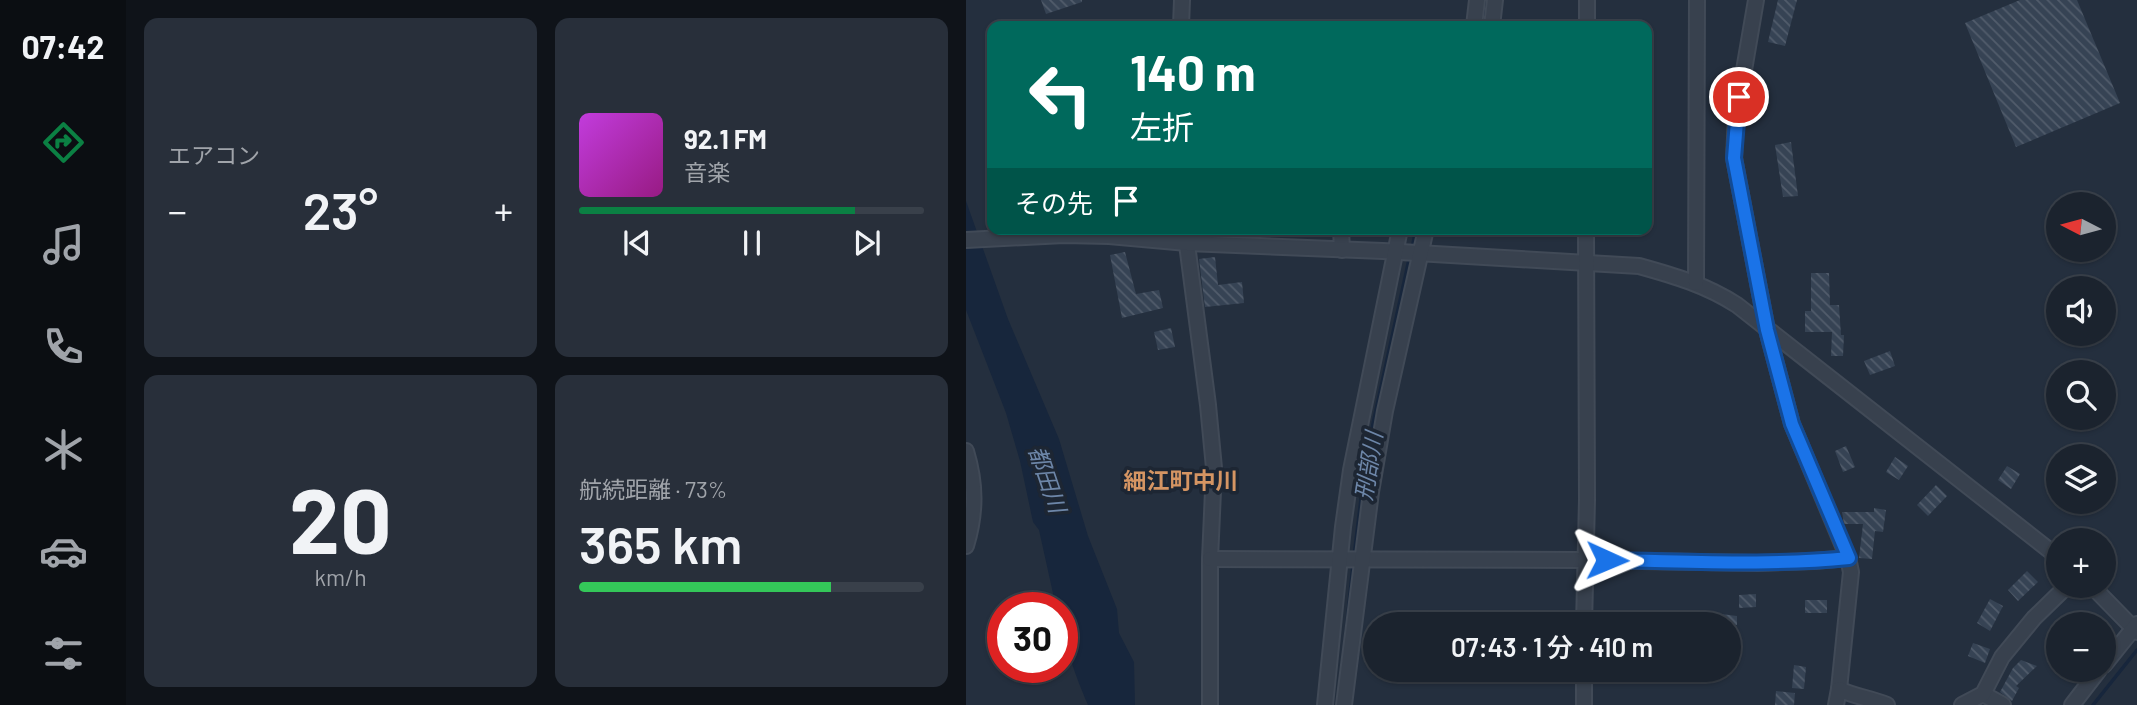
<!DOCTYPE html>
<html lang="ja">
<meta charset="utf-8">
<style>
:root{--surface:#1b232e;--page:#282f3a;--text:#f1f3f6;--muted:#a0a4aa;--line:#39404a;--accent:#0b8043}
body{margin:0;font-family:Barlow,"Noto Sans JP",sans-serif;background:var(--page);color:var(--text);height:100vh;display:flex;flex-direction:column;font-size:26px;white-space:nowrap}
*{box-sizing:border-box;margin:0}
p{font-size:23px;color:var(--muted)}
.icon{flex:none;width:38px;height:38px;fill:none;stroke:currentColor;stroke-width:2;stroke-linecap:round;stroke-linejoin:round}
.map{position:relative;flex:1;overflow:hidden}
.sheet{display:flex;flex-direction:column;gap:18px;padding:18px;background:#0f1319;width:840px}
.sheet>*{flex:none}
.banner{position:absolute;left:21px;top:21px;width:665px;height:214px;border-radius:14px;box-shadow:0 2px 5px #0004,0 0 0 2px var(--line);background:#00695c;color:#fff;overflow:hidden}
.needle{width:46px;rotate:276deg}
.fabs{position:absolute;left:1080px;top:192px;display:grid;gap:14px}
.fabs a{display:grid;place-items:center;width:70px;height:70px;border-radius:50%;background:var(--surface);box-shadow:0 2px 5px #0004,0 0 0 2px var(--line);font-size:35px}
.speed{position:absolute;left:21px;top:592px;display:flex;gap:14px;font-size:35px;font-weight:700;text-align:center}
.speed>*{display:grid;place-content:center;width:91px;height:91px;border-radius:50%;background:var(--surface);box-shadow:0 2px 5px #0004,0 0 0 2px var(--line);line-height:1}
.speed .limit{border:10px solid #d22;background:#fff;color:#111}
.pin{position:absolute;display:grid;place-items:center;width:60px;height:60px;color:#fff;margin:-30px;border:4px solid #fff;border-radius:50%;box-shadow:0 2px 7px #0007}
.me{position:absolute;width:77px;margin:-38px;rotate:91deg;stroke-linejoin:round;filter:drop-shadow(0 0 5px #0008)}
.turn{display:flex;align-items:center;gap:24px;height:147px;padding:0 28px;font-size:32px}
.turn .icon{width:91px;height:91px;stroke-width:2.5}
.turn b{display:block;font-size:49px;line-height:60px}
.then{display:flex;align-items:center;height:66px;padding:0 28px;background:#0003;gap:14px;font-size:26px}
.big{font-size:52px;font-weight:600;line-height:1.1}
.sheet .widget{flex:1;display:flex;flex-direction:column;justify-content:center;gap:10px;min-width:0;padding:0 24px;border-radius:14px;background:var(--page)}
.sheet .dial{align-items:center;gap:0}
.dial b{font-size:91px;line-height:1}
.song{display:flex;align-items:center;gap:21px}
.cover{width:84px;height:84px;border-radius:10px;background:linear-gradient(135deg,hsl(290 70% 55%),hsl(310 70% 35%))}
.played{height:7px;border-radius:4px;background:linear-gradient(90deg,var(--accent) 80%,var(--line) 80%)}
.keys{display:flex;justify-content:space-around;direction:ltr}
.heat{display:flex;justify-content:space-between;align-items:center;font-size:38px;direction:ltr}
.charge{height:10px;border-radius:5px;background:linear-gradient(90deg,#34c759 73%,var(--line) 0)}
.sheet .tiles{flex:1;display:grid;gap:18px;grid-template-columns:repeat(2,1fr)}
.trip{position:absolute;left:397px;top:612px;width:378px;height:70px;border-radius:35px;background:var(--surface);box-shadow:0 2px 5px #0004,0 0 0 2px var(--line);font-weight:600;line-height:70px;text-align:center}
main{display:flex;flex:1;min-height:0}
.tab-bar{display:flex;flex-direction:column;width:126px;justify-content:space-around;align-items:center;background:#0b0e12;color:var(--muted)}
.tab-bar .icon{width:49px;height:49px}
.tab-bar .active{color:var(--accent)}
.tab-bar b{font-size:32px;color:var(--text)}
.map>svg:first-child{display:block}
.water{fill:#17263c}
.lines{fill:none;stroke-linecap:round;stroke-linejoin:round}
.stream{stroke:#17263c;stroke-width:3.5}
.building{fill:url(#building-back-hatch)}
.minor-casing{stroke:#414a57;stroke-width:18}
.minor{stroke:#38414e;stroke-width:14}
.route-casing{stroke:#114b97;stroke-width:18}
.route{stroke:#1a73e8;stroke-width:12}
.labels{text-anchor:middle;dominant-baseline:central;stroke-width:7;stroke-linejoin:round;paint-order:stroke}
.water-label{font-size:23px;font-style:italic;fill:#6d86a8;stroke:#1d2633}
.neighbourhood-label{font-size:23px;font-weight:bold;fill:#d59563;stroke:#1d2633}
</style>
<main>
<nav class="tab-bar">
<b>07:42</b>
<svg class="icon active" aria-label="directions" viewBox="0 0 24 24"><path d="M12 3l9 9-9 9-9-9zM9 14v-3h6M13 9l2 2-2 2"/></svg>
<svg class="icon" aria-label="music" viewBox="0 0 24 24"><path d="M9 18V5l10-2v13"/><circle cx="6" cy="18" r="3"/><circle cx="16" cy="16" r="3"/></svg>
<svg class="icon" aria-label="phone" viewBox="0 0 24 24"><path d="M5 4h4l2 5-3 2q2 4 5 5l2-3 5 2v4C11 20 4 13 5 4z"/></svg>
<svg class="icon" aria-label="climate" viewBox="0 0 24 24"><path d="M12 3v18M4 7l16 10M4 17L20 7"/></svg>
<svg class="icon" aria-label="car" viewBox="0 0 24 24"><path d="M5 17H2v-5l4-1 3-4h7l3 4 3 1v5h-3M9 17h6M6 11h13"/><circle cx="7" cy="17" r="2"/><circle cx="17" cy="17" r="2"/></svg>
<svg class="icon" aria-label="filters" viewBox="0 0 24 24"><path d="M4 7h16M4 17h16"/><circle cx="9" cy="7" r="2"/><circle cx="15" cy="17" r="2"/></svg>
</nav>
<section class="sheet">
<div class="tiles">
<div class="widget"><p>エアコン</p>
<div class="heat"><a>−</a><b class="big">23°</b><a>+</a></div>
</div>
<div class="widget">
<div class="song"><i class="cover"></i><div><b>92.1 FM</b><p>音楽</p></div></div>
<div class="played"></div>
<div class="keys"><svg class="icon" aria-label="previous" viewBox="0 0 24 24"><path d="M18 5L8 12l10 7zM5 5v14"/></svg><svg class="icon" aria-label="pause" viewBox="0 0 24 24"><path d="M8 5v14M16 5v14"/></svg><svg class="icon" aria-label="next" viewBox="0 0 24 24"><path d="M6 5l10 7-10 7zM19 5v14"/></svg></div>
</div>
<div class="widget dial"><b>20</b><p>km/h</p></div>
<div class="widget"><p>航続距離 · 73%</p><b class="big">365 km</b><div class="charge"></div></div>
</div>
</section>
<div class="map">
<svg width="1171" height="705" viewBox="0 0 1171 705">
<defs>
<pattern id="building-back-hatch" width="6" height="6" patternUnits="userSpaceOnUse" patternTransform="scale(1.75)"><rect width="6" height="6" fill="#364354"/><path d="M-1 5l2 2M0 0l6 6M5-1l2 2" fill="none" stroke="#515c6b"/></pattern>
</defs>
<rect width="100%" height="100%" fill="#242f3e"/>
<path class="water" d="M0 201 42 319 93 439 122 536 151 609 153 633 168 662 169 705H122C109 674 96 642 96 607H90L73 530 67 522 54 461 40 413 0 310Z"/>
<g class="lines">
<g class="stream">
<polyline points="517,26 519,0"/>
<polyline points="446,248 450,229"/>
<polyline points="388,557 400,458 408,419 444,255"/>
<polyline points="379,644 387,565"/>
<polyline points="1127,705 1171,650"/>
</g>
</g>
<g class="building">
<polygon points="75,0 116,0 116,2 80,14"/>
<polygon points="812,0 831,0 819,46 802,42"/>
<polygon points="1054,0 1111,0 1154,103 1050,147 999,23"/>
<polygon points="825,142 832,196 817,197 809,145"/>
<polygon points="159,252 170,294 193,290 197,308 156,318 144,255"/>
<polygon points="249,257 252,285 276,282 278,303 239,307 233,259"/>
<polygon points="845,273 863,273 864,305 873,305 875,335 878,335 877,356 865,356 866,332 839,332 839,311 845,311"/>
<polygon points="205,328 209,347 192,350 188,332"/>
<polygon points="924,351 929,366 904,375 898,361"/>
<polygon points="880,446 889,467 877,472 869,451"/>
<polygon points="929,457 942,466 933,480 920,472"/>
<polygon points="1041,466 1054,474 1045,489 1032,480"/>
<polygon points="970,485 981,496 962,516 951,505"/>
<polygon points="908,508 920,510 917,532 909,531 906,559 893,558 897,524 878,524 876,512 908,512"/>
<polygon points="1061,571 1072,582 1052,601 1042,590"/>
<polygon points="790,594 790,607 773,608 773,595"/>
<polygon points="1024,599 1037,606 1024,631 1011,623"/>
<rect x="839" y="600" width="22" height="13"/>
<polygon points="755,614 771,616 771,625 754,625"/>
<polygon points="1007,643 1024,649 1019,663 1002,656"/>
<polygon points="1055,660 1071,666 1050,686 1053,688 1046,701 1034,692 1047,668"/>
<polygon points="828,665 840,667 838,689 826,688"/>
<polygon points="810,691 829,693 828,705 809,705"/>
</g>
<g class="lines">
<g class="minor-casing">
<g id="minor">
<polyline points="790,0 770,117 768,158 801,330 826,424 882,558 885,572 873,689"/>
<polyline points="215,26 216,0"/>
<polyline points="508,26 511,0"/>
<polyline points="526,26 529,0"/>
<polyline points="621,26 621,0"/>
<polyline points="219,229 242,405 248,468 244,559 244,705"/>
<polyline points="375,229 376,250"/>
<path d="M0 240 98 235 143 236 221 243 417 251 673 266C709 276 740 285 771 305L1092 557"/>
<polyline points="730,283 731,0"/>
<path d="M0 451C10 484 10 513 0 546"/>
<polyline points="244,559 618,560 792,563 848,561 882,558"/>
<polyline points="1126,586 1171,632"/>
<polyline points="618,625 621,500 620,229"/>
<polyline points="1138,665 1171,624"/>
<polyline points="618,670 618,705"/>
<polyline points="1017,694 1037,705"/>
<polyline points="359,705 377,527 385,470 434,229"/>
<polyline points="378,705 405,492 419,411 460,229"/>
<path d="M870 705 873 689C889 697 905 698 921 705"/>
<polyline points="996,705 1017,694 1036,657 1068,618 1101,586"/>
<polyline points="1106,705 1133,670"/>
</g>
</g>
<use href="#minor" class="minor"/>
</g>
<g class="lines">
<g class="route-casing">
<path id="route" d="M641 560C722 561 802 566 883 558L826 424 801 330 768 158 773 97"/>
</g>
<use href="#route" class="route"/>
</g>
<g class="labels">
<g class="water-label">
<text transform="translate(402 466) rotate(-81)">刑部川</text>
<text transform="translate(82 479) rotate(71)">都田川</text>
</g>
<g class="neighbourhood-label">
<text x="215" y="480">細江町中川</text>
</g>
</g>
</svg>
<div class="fabs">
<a><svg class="needle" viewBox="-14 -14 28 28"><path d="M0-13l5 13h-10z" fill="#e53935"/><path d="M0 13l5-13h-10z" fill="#a0a4aa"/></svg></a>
<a><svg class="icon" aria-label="sound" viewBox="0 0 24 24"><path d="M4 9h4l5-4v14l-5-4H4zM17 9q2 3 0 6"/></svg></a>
<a><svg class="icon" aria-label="search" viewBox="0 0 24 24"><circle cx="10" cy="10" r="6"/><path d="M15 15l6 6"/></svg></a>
<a><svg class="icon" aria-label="layers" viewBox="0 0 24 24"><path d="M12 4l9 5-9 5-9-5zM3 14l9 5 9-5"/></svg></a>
<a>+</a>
<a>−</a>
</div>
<div class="speed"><div class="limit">30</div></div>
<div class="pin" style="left:773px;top:97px;background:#d93025"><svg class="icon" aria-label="arrive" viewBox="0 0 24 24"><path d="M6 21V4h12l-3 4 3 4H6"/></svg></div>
<svg class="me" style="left:641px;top:560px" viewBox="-20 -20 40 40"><path d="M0-17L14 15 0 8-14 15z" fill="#1a73e8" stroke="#fff" stroke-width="4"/></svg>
<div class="trip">07:43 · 1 分 · 410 m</div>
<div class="banner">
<div class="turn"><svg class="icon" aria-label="left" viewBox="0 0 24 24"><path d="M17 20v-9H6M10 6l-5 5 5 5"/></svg><div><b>140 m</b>左折</div></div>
<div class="then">その先<svg class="icon" aria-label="arrive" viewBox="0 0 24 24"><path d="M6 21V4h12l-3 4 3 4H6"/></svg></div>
</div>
</div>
</main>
